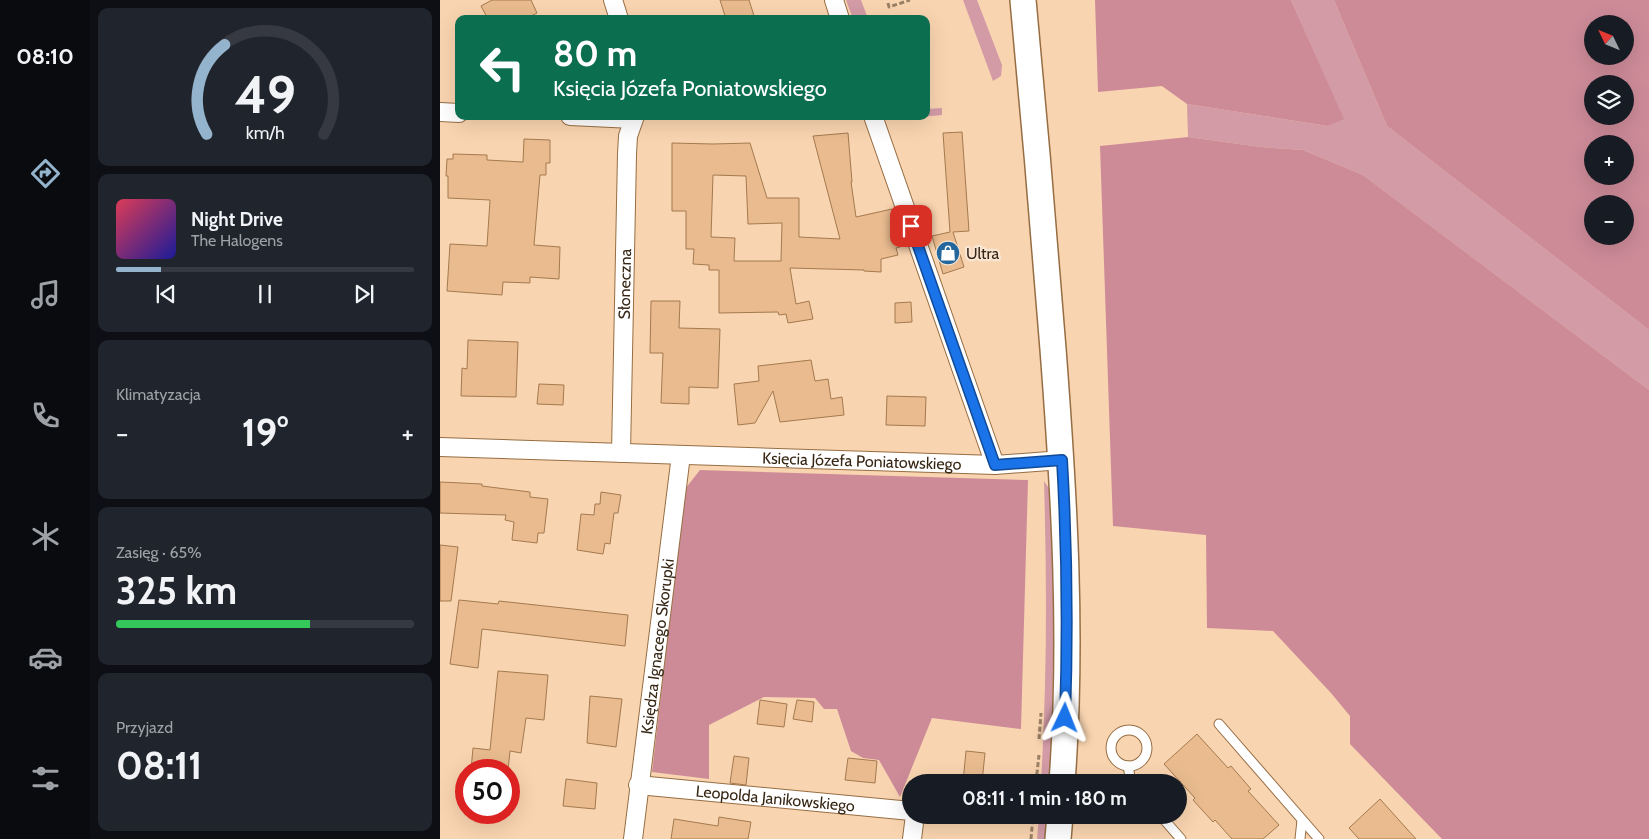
<!DOCTYPE html>
<html lang="pl">
<meta charset="utf-8">
<style>
:root{--surface:#171b24;--page:#20242c;--text:#f1f3f6;--muted:#9ea1a6;--line:#363941;--accent:#94b4ce}
body{margin:0;font-family:Cabin,sans-serif;background:var(--page);color:var(--text);height:100vh;display:flex;flex-direction:column;font-size:19px;white-space:nowrap}
*{box-sizing:border-box;margin:0}
p{font-size:16px;color:var(--muted)}
.icon{flex:none;width:28px;height:28px;fill:none;stroke:currentColor;stroke-width:2;stroke-linecap:round;stroke-linejoin:round}
.map{position:relative;flex:1;overflow:hidden}
.side{display:flex;flex-direction:column;gap:8px;padding:8px;background:#0d0f14;width:350px}
.side>*{flex:none}
.banner{position:absolute;left:15px;top:15px;width:475px;height:105px;border-radius:10px;box-shadow:0 5px 20px #0002;background:#0b6e4f;color:#fff;overflow:hidden}
.needle{width:32px;rotate:313deg}
.fabs{position:absolute;left:1144px;top:15px;display:grid;gap:10px}
.fabs a{display:grid;place-items:center;width:50px;height:50px;border-radius:50%;background:var(--surface);box-shadow:0 5px 20px #0002;font-size:25px}
.speed{position:absolute;left:15px;top:759px;display:flex;gap:10px;font-size:25px;font-weight:700;text-align:center}
.speed>*{display:grid;place-content:center;width:65px;height:65px;border-radius:50%;background:var(--surface);box-shadow:0 5px 20px #0002;line-height:1}
.speed .limit{border:8px solid #d22;background:#fff;color:#111}
.pin{position:absolute;display:grid;place-items:center;width:42px;height:42px;color:#fff;margin:-21px;border-radius:10px;box-shadow:0 2px 8px #0006}
.me{position:absolute;width:55px;margin:-28px;rotate:2deg;stroke-linejoin:round;filter:drop-shadow(0 0 4px #0008)}
.turn{display:flex;align-items:center;gap:18px;height:105px;padding:0 15px;font-size:22px}
.turn .icon{width:65px;height:65px;stroke-width:2.5}
.turn b{display:block;font-size:35px;line-height:42px}
.big{font-size:38px;font-weight:700;line-height:1.1}
.side .tile{flex:1;display:flex;flex-direction:column;justify-content:center;gap:8px;min-width:0;padding:0 18px;border-radius:10px;background:var(--page)}
.side .dial{align-items:center;gap:0}
.dial svg{height:130px;overflow:visible;fill:none;stroke:var(--line);stroke-width:7;stroke-linecap:round;text-anchor:middle}
.dial text{fill:var(--text);stroke:none}
.song{display:flex;align-items:center;gap:15px}
.cover{width:60px;height:60px;border-radius:8px;background:linear-gradient(135deg,hsl(350 70% 55%),hsl(240 70% 35%))}
.played{height:5px;border-radius:2px;background:linear-gradient(90deg,var(--accent) 15%,var(--line) 15%)}
.keys{display:flex;justify-content:space-around;direction:ltr}
.heat{display:flex;justify-content:space-between;align-items:center;font-size:28px;direction:ltr}
.charge{height:8px;border-radius:4px;background:linear-gradient(90deg,#34c759 65%,var(--line) 0)}
.trip{position:absolute;left:462px;top:774px;width:285px;height:50px;border-radius:25px;background:var(--surface);box-shadow:0 5px 20px #0002;font-weight:700;line-height:50px;text-align:center}
main{display:flex;flex:1;min-height:0}
.tab-bar{display:flex;flex-direction:column;width:90px;justify-content:space-around;align-items:center;background:#090b0e;color:var(--muted)}
.tab-bar .icon{width:35px;height:35px}
.tab-bar .selected{color:var(--accent)}
.tab-bar b{font-size:22px;color:var(--text)}
.map>svg:first-child{display:block}
.green{fill:#d29ba6}
.forest{fill:#cd8b98;fill-rule:evenodd}
.building{fill:#e9bb8f;stroke:#a47a4f;fill-rule:evenodd}
.lines{fill:none;stroke-linecap:round;stroke-linejoin:round}
.service-casing{stroke:#976e43;stroke-width:11}
.minor-casing{stroke:#976e43;stroke-width:20}
.secondary-casing{stroke:#976e43;stroke-width:28}
.path{stroke:#9b8065;stroke-width:3;stroke-dasharray:5 2.5;stroke-linecap:butt}
.service{stroke:#fff;stroke-width:9}
.minor{stroke:#fff;stroke-width:18}
.secondary{stroke:#fff;stroke-width:25}
.route-casing{stroke:#114b97;stroke-width:12}
.route{stroke:#1a73e8;stroke-width:9}
.labels{text-anchor:middle;dominant-baseline:central;stroke-width:4.5;stroke-linejoin:round;paint-order:stroke}
.poi-label{font-size:16px;fill:#372614;stroke:#f8e5d3;text-anchor:start}
.street-label{font-size:16px;fill:#372614;stroke:#f8e5d3}
</style>
<main>
<nav class="tab-bar">
<b>08:10</b>
<svg class="icon selected" aria-label="directions" viewBox="0 0 24 24"><path d="M12 3l9 9-9 9-9-9zM9 14v-3h6M13 9l2 2-2 2"/></svg>
<svg class="icon" aria-label="music" viewBox="0 0 24 24"><path d="M9 18V5l10-2v13"/><circle cx="6" cy="18" r="3"/><circle cx="16" cy="16" r="3"/></svg>
<svg class="icon" aria-label="phone" viewBox="0 0 24 24"><path d="M5 4h4l2 5-3 2q2 4 5 5l2-3 5 2v4C11 20 4 13 5 4z"/></svg>
<svg class="icon" aria-label="climate" viewBox="0 0 24 24"><path d="M12 3v18M4 7l16 10M4 17L20 7"/></svg>
<svg class="icon" aria-label="car" viewBox="0 0 24 24"><path d="M5 17H2v-5l4-1 3-4h7l3 4 3 1v5h-3M9 17h6M6 11h13"/><circle cx="7" cy="17" r="2"/><circle cx="17" cy="17" r="2"/></svg>
<svg class="icon" aria-label="filters" viewBox="0 0 24 24"><path d="M4 7h16M4 17h16"/><circle cx="9" cy="7" r="2"/><circle cx="15" cy="17" r="2"/></svg>
</nav>
<section class="side">
<div class="tile dial"><svg viewBox="0 0 100 80">
<path d="M14 69A42 42 0 1 1 86 69"/>
<path d="M14 69A42 42 0 0 1 25 14" stroke="#94b4ce"/>
<text x="50" y="56" font-size="32" font-weight="700">49</text>
<text x="50" y="72" font-size="11">km/h</text>
</svg></div>
<div class="tile">
<div class="song"><i class="cover"></i><div><b>Night Drive</b><p>The Halogens</p></div></div>
<div class="played"></div>
<div class="keys"><svg class="icon" aria-label="previous" viewBox="0 0 24 24"><path d="M18 5L8 12l10 7zM5 5v14"/></svg><svg class="icon" aria-label="pause" viewBox="0 0 24 24"><path d="M8 5v14M16 5v14"/></svg><svg class="icon" aria-label="next" viewBox="0 0 24 24"><path d="M6 5l10 7-10 7zM19 5v14"/></svg></div>
</div>
<div class="tile"><p>Klimatyzacja</p>
<div class="heat"><a>−</a><b class="big">19°</b><a>+</a></div>
</div>
<div class="tile"><p>Zasięg · 65%</p><b class="big">325 km</b><div class="charge"></div></div>
<div class="tile"><p>Przyjazd</p><b class="big">08:11</b></div>
</section>
<div class="map">
<svg width="1209" height="839" viewBox="0 0 1209 839">
<rect width="100%" height="100%" fill="#f9d4b0"/>
<g class="green">
<polygon points="406,0 421,0 427,16 421,19 413,19"/>
<polygon points="523,0 537,0 562,65 561,76 553,81"/>
<polygon points="851,0 894,0 947,126 1209,330 1209,390 923,175 863,150 821,147 748,137 747,104 888,126 903,118"/>
<polygon points="502,108 502,115 448,120 446,116 486,116 486,109"/>
<path d="M604 481 610 490 611 498C614 593 614 687 610 782H601C607 682 607 582 604 481Z"/>
<polygon points="599,815 607,815 605,839 597,839"/>
</g>
<g class="forest">
<polygon points="655,0 851,0 904,119 888,126 747,104 722,86 658,92"/>
<path d="M894 0H1209V330L947 126ZM1152 24H1185V56H1152ZM1152 84H1185V116H1152ZM1152 144H1185V176H1152ZM1152 204H1185V236H1152Z"/>
<polygon points="748,137 821,147 863,150 923,175 1209,390 1209,839 1002,839 910,744 910,716 891,693 833,631 767,628 766,535 673,526 660,146"/>
<polygon points="260,470 588,480 581,729 492,718 460,797 439,760 423,758 411,751 397,709 384,709 375,698 324,697 269,725 269,779 212,772 245,489"/>
</g>
<g class="building">
<polygon points="52,0 91,0 97,13 85,19 48,19 41,6"/>
<polygon points="280,0 309,0 315,19 286,19"/>
<polygon points="522,132 529,231 513,232 524,267 503,274 492,236 510,232 503,133"/>
<path d="M408 133 412 182H411L416 217 452 209 460 247 456 248 458 255 441 259V272L424 271V270L350 268 356 304 369 301 373 319 348 323 346 314 339 315 338 312 279 313V270H269V265L253 264 254 249H246V211H232V143L273 144 310 143 327 198H359V237L400 239 373 136ZM273 175 306 176 308 224 342 223 341 261H294L295 238 271 237Z"/>
<polygon points="84,139 110,140 110,163 106,163 106,175 100,175 94,245 120,247 119,279 90,277 90,283 63,282 62,295 7,291 10,244 47,246 50,200 8,198 8,176 6,176 7,159 13,159 13,154 47,155 47,160 83,162"/>
<polygon points="211,301 240,301 239,328 280,329 278,388 249,387 249,404 221,403 223,353 210,353"/>
<polygon points="471,302 472,322 455,323 455,303"/>
<polygon points="28,340 78,342 76,397 21,396 22,368 27,369"/>
<polygon points="371,360 375,381 388,379 391,399 402,397 404,415 340,422 333,391 315,423 298,425 294,384 319,381 318,366"/>
<polygon points="99,384 124,385 123,405 97,404"/>
<polygon points="447,396 486,397 485,426 446,425"/>
<polygon points="0,482 42,484 42,486 90,492 90,497 108,499 104,533 98,533 97,543 72,540 74,522 65,520 66,515 0,513"/>
<polygon points="161,492 181,495 178,513 174,513 170,544 165,543 163,554 137,550 141,514 154,515 155,504 160,504"/>
<polygon points="0,545 18,547 11,601 0,601"/>
<polygon points="19,600 58,604 59,601 188,615 185,646 42,629 38,668 10,664"/>
<polygon points="58,671 108,675 104,720 86,718 81,753 70,751 68,770 31,770 33,748 50,750"/>
<polygon points="150,696 182,699 176,747 147,743"/>
<polygon points="320,700 347,704 344,727 317,724"/>
<polygon points="357,700 374,702 372,722 353,719"/>
<polygon points="757,734 788,768 791,766 811,789 808,791 839,825 823,839 792,839 775,820 773,822 753,800 755,798 724,764"/>
<polygon points="526,751 545,753 542,782 523,782"/>
<polygon points="294,756 309,758 306,785 290,783"/>
<polygon points="408,758 437,761 435,783 405,780"/>
<polygon points="126,779 157,783 155,809 123,806"/>
<polygon points="940,799 976,839 919,839 909,828"/>
<polygon points="279,817 311,822 308,839 231,839 234,819 278,826"/>
</g>
<g class="lines">
<g class="service-casing">
<g id="service">
<polyline points="779,724 879,839"/>
<circle cx="689" cy="748" r="18"/>
<polyline points="688,766 691,782"/>
<polyline points="720,815 741,839"/>
<polyline points="860,839 862,820"/>
</g>
</g>
<g class="minor-casing">
<g id="minor">
<polyline points="173,0 179,19"/>
<polyline points="394,0 400,19"/>
<polyline points="0,112 19,113"/>
<polyline points="130,116 193,119"/>
<polyline points="433,116 555,465"/>
<path id="s1" d="M0 447 555 465 622 460"/>
<path id="s2" d="M181 453 187 154 188 136 195 116"/>
<path id="s3" d="M198 785 471 811"/>
<path id="s4" d="M193 839 241 455"/>
<polyline points="472,839 475,815"/>
</g>
</g>
<g class="secondary-casing">
<g id="secondary">
<path d="M583 0C594 116 604 233 613 349 624 493 633 638 622 782"/>
<polyline points="618,839 620,815"/>
</g>
</g>
<g class="path">
<polyline points="448,3 449,7 470,0"/>
<polyline points="599,739 601,713"/>
<polyline points="596,782 599,755"/>
<polyline points="591,839 593,815"/>
</g>
<use href="#service" class="service"/>
<use href="#minor" class="minor"/>
<use href="#secondary" class="secondary"/>
</g>
<g class="lines">
<g class="route-casing">
<path id="route" d="M471 226 555 465 622 460C627 546 628 632 625 718"/>
</g>
<use href="#route" class="route"/>
</g>
<defs>
<g id="shop-disc" transform="scale(1.25)"><circle r="9.5" fill="#23679c" stroke="#f8e5d3"/><path d="M-5-2.5h2.3a2.7 3.5 0 0 1 5.4 0H5L5.5 6h-11ZM-1.5-2.5h3a1.5 2.3 0 0 0-3 0Z" fill="#fff"/></g>
</defs>
<g fill-rule="evenodd">
<use href="#shop-disc" x="508" y="253"/>
</g>
<g class="labels">
<g class="poi-label">
<text x="526" y="253">Ultra</text>
</g>
<g class="street-label">
<text stroke="none"><textPath href="#s2" startOffset="169">Słoneczna</textPath></text>
<text stroke="none"><textPath href="#s1" startOffset="422">Księcia Józefa Poniatowskiego</textPath></text>
<text stroke="none"><textPath href="#s4" startOffset="194">Księdza Ignacego Skorupki</textPath></text>
<text stroke="none"><textPath href="#s3" startOffset="138">Leopolda Janikowskiego</textPath></text>
</g>
</g>
</svg>
<div class="fabs">
<a><svg class="needle" viewBox="-14 -14 28 28"><path d="M0-13l5 13h-10z" fill="#e53935"/><path d="M0 13l5-13h-10z" fill="#9ea1a6"/></svg></a>
<a><svg class="icon" aria-label="layers" viewBox="0 0 24 24"><path d="M12 4l9 5-9 5-9-5zM3 14l9 5 9-5"/></svg></a>
<a>+</a>
<a>−</a>
</div>
<div class="speed"><div class="limit">50</div></div>
<div class="pin" style="left:471px;top:226px;background:#d93025"><svg class="icon" aria-label="arrive" viewBox="0 0 24 24"><path d="M6 21V4h12l-3 4 3 4H6"/></svg></div>
<svg class="me" style="left:625px;top:718px" viewBox="-20 -20 40 40"><path d="M0-17L14 15 0 8-14 15z" fill="#1a73e8" stroke="#fff" stroke-width="4"/></svg>
<div class="trip">08:11 · 1 min · 180 m</div>
<div class="banner">
<div class="turn"><svg class="icon" aria-label="left" viewBox="0 0 24 24"><path d="M17 20v-9H6M10 6l-5 5 5 5"/></svg><div><b>80 m</b>Księcia Józefa Poniatowskiego</div></div>
</div>
</div>
</main>
